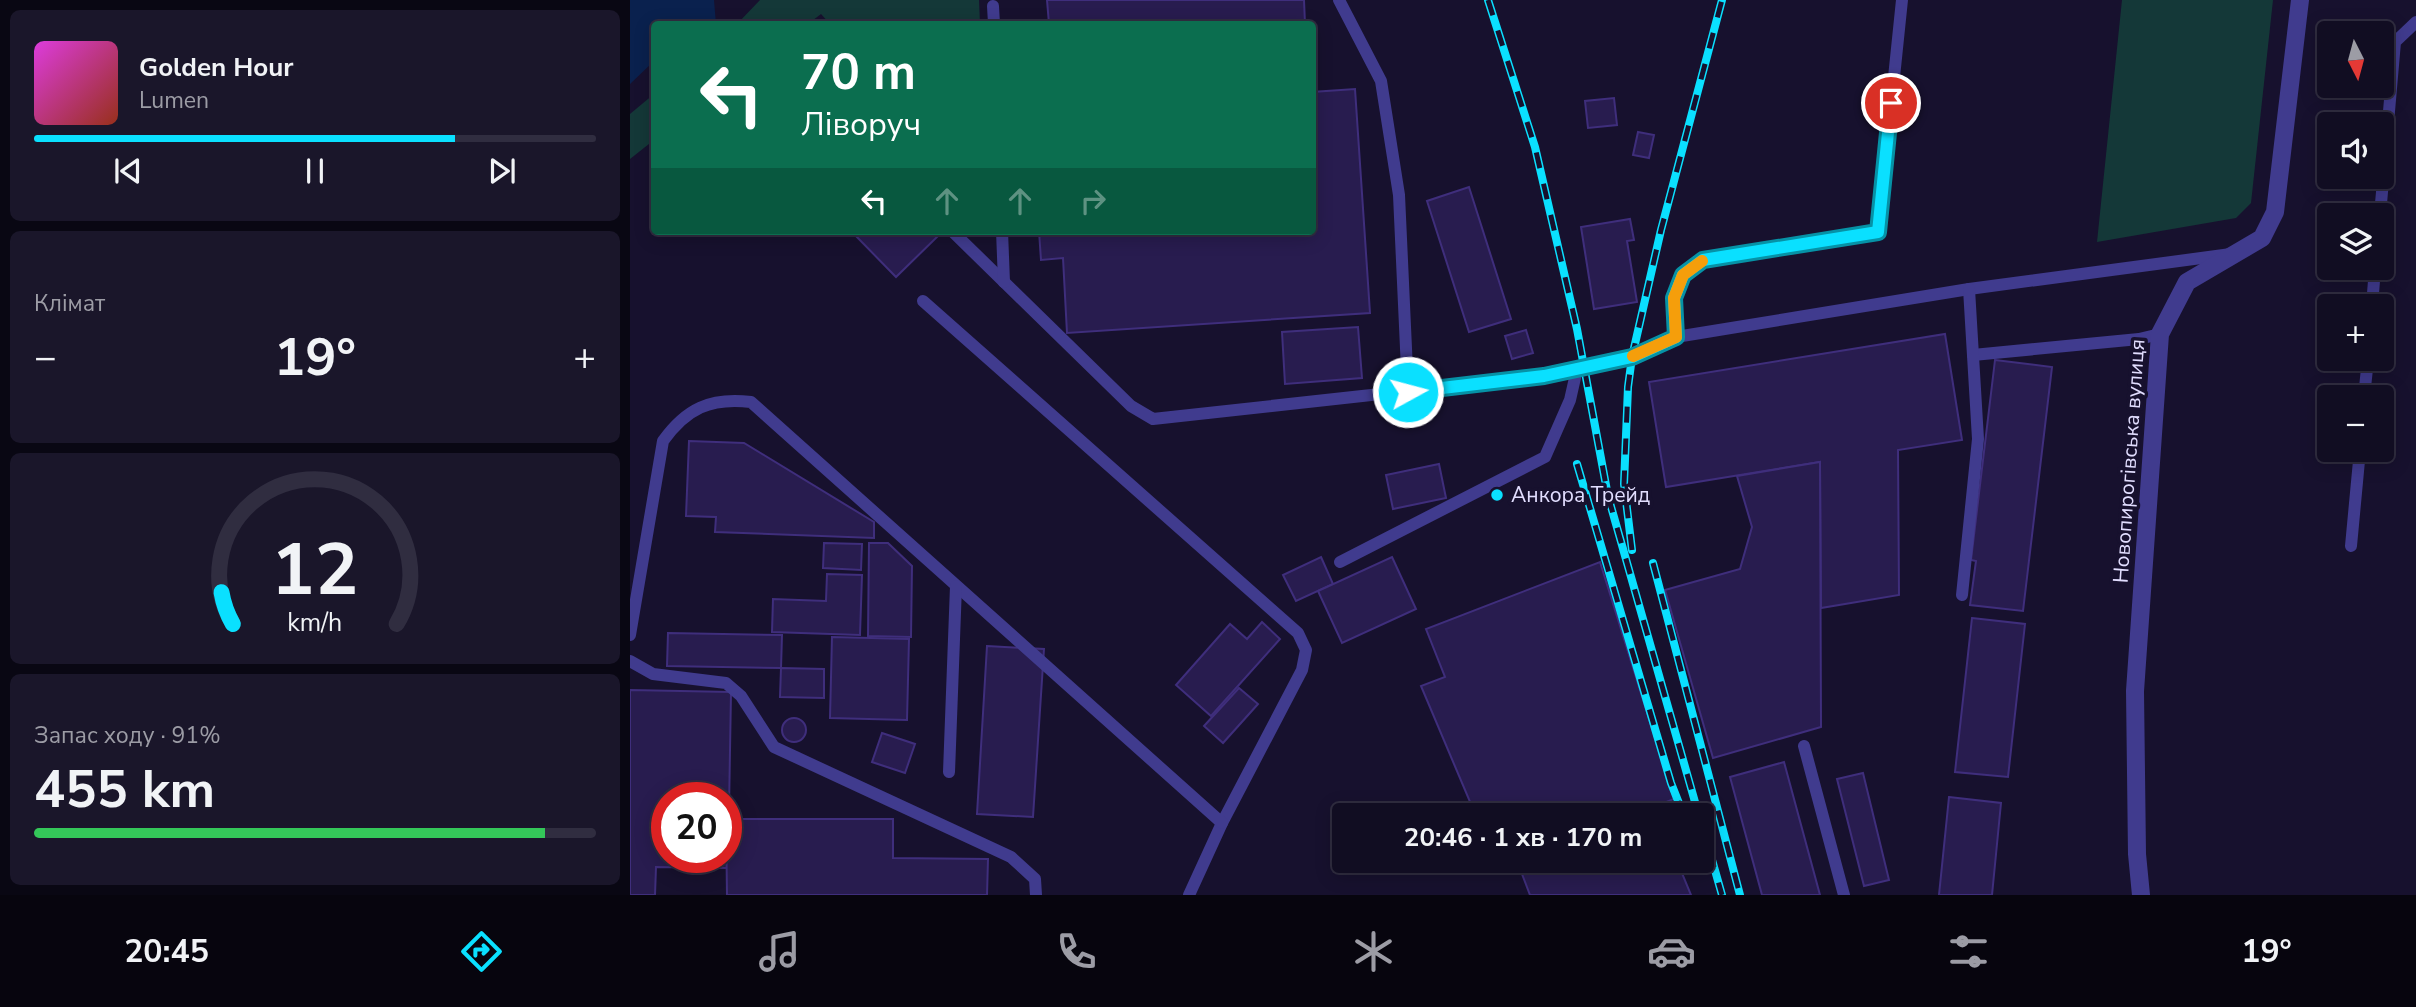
<!DOCTYPE html>
<html lang="uk">
<meta charset="utf-8">
<style>
:root{--surface:#110d22;--page:#1a162a;--text:#f1f3f6;--muted:#9c9ca5;--line:#302d40;--accent:#0ae0ff}
body{margin:0;font-family:"Nunito Sans",sans-serif;background:var(--page);color:var(--text);height:100vh;display:flex;flex-direction:column;font-size:26px;white-space:nowrap}
*{box-sizing:border-box;margin:0}
p{font-size:23px;color:var(--muted)}
.icon{flex:none;width:38px;height:38px;fill:none;stroke:currentColor;stroke-width:2;stroke-linecap:round;stroke-linejoin:round}
.map{position:relative;flex:1;overflow:hidden}
.panel{display:flex;flex-direction:column;gap:10px;padding:10px;background:#090713;width:630px}
.panel>*{flex:none}
.top-card{position:absolute;left:21px;top:21px;width:665px;height:214px;border-radius:7px;box-shadow:0 4px 18px #0003,0 0 0 2px var(--line);background:#0b6e4f;color:#fff;overflow:hidden}
.needle{width:46px;rotate:174deg}
.controls{position:absolute;left:1687px;top:21px;display:grid;gap:14px}
.controls a{display:grid;place-items:center;width:77px;height:77px;border-radius:7px;background:var(--surface);box-shadow:0 4px 18px #0003,0 0 0 2px var(--line);font-size:35px}
.speed{position:absolute;left:21px;top:782px;display:flex;gap:14px;font-size:35px;font-weight:700;text-align:center}
.speed>*{display:grid;place-content:center;width:91px;height:91px;border-radius:50%;background:var(--surface);box-shadow:0 4px 18px #0003,0 0 0 2px var(--line);line-height:1}
.speed .limit{border:10px solid #d22;background:#fff;color:#111}
.pin{position:absolute;display:grid;place-items:center;width:60px;height:60px;color:#fff;margin:-30px;border:4px solid #fff;border-radius:50%;box-shadow:0 2px 7px #0007}
.me{position:absolute;width:77px;margin:-38px;rotate:83deg;stroke-linejoin:round;filter:drop-shadow(0 0 5px #0008)}
.turn{display:flex;align-items:center;gap:24px;height:147px;padding:0 35px;font-size:32px}
.turn .icon{width:91px;height:91px;stroke-width:2.5}
.turn b{display:block;font-size:49px;line-height:60px}
.lanes{display:flex;align-items:center;height:66px;padding:0 35px;background:#0003;justify-content:center;gap:35px;direction:ltr}
.lanes .off{opacity:.35}
.big{font-size:52px;font-weight:700;line-height:1.1}
.panel .tile{flex:1;display:flex;flex-direction:column;justify-content:center;gap:10px;min-width:0;padding:0 24px;border-radius:10px;background:var(--page)}
.panel .dial{align-items:center;gap:0}
.dial svg{height:182px;overflow:visible;fill:none;stroke:var(--line);stroke-width:7;stroke-linecap:round;text-anchor:middle}
.dial text{fill:var(--text);stroke:none}
.song{display:flex;align-items:center;gap:21px}
.cover{width:84px;height:84px;border-radius:10px;background:linear-gradient(135deg,hsl(300 70% 55%),hsl(10 70% 35%))}
.played{height:7px;border-radius:4px;background:linear-gradient(90deg,var(--accent) 75%,var(--line) 75%)}
.keys{display:flex;justify-content:space-around;direction:ltr}
.heat{display:flex;justify-content:space-between;align-items:center;font-size:38px;direction:ltr}
.charge{height:10px;border-radius:5px;background:linear-gradient(90deg,#34c759 91%,var(--line) 0)}
.trip{position:absolute;left:702px;top:803px;width:382px;height:70px;border-radius:7px;background:var(--surface);box-shadow:0 4px 18px #0003,0 0 0 2px var(--line);font-weight:700;line-height:70px;text-align:center}
.menu{display:flex;height:112px;justify-content:space-around;align-items:center;background:#07050e;color:var(--muted)}
.menu .icon{width:49px;height:49px}
.menu .selected{color:var(--accent)}
.menu b{font-size:32px;color:var(--text)}
main{display:flex;flex:1;min-height:0}
.map>svg:first-child{display:block}
.green{fill:#143838}
.water{fill:#0a214e}
.building{fill:#281c4f;stroke:#3f2e7c;stroke-width:2;fill-rule:evenodd}
.lines{fill:none;stroke-linecap:round;stroke-linejoin:round}
.service{stroke:#403b8e;stroke-width:12}
.minor{stroke:#403b8e;stroke-width:18}
.rail-casing{stroke:#0ae0ff;stroke-width:8}
.rail{stroke:#17112e;stroke-width:5;stroke-dasharray:16;stroke-linecap:butt}
.route-casing{stroke:#0692a6;stroke-width:18}
.route{stroke:#0ae0ff;stroke-width:12}
.slow{stroke:#f59e0b;stroke-width:12}
.poi-dot{fill:#0ae0ff;stroke:#17112e;stroke-width:2.5}
.labels{text-anchor:middle;dominant-baseline:central;stroke-width:7;stroke-linejoin:round;paint-order:stroke}
.street-label{font-size:21px;fill:#e2deff;stroke:#17112e}
.poi-label{font-size:21px;fill:#e2deff;stroke:#17112e;text-anchor:start}
</style>
<main>
<section class="panel">
<div class="tile">
<div class="song"><i class="cover"></i><div><b>Golden Hour</b><p>Lumen</p></div></div>
<div class="played"></div>
<div class="keys"><svg class="icon" aria-label="previous" viewBox="0 0 24 24"><path d="M18 5L8 12l10 7zM5 5v14"/></svg><svg class="icon" aria-label="pause" viewBox="0 0 24 24"><path d="M8 5v14M16 5v14"/></svg><svg class="icon" aria-label="next" viewBox="0 0 24 24"><path d="M6 5l10 7-10 7zM19 5v14"/></svg></div>
</div>
<div class="tile"><p>Клімат</p>
<div class="heat"><a>−</a><b class="big">19°</b><a>+</a></div>
</div>
<div class="tile dial"><svg viewBox="0 0 100 80">
<path d="M14 69A42 42 0 1 1 86 69"/>
<path d="M14 69A42 42 0 0 1 9 55" stroke="#0ae0ff"/>
<text x="50" y="56" font-size="32" font-weight="700">12</text>
<text x="50" y="72" font-size="11">km/h</text>
</svg></div>
<div class="tile"><p>Запас ходу · 91%</p><b class="big">455 km</b><div class="charge"></div></div>
</section>
<div class="map">
<svg width="1786" height="895" viewBox="0 0 1786 895">
<rect width="100%" height="100%" fill="#17112e"/>
<g class="green">
<polygon points="130,0 349,0 350,24 200,24 191,14 178,24 107,24"/>
<polygon points="1492,0 1643,0 1621,203 1606,218 1467,242"/>
<polygon points="24,94 24,140 0,159 0,114"/>
</g>
<polygon class="water" points="0,0 84,0 86,24 24,24 24,61 0,84"/>
<g class="building">
<polygon points="417,0 674,0 675,24 419,24"/>
<polygon points="725,89 740,313 437,333 433,258 411,260 409,231 682,231 682,92"/>
<polygon points="984,98 987,125 958,128 955,101"/>
<polygon points="1008,132 1024,135 1019,158 1003,155"/>
<polygon points="839,187 881,319 839,332 797,201"/>
<polygon points="1000,219 1004,240 997,241 1007,302 964,309 951,227"/>
<polygon points="221,231 303,231 308,236 266,277"/>
<polygon points="728,327 732,378 655,384 652,332"/>
<polygon points="896,330 903,353 882,359 875,336"/>
<polygon points="1315,334 1332,440 1268,450 1269,595 1191,608 1190,462 1036,487 1019,382"/>
<polygon points="1365,360 1422,367 1393,611 1340,605 1346,561 1341,560"/>
<polygon points="59,441 114,443 244,522 244,538 85,532 86,517 56,516"/>
<polygon points="1190,462 1191,727 1083,758 1035,590 1110,569 1122,527 1107,476"/>
<polygon points="809,464 816,498 763,509 756,475"/>
<polygon points="194,543 232,544 231,570 193,568"/>
<polygon points="239,543 258,543 282,566 281,637 238,636"/>
<polygon points="691,557 703,584 666,601 653,575"/>
<polygon points="762,557 786,609 712,643 688,591"/>
<polygon points="970,562 1044,799 1026,806 1030,816 846,816 791,686 815,677 796,629"/>
<polygon points="197,574 232,575 230,635 142,632 143,599 196,601"/>
<polygon points="1342,618 1395,624 1378,777 1325,772"/>
<polygon points="632,622 650,639 581,716 546,685 600,624 617,639"/>
<polygon points="38,633 152,635 151,668 37,666"/>
<polygon points="202,637 279,639 277,720 200,718"/>
<polygon points="357,646 414,649 403,817 347,814"/>
<polygon points="151,668 194,669 194,698 150,697"/>
<polygon points="609,688 628,704 593,743 574,726"/>
<path d="M0 690 101 692 98 868 26 867 25 895H0ZM37 798H96V858H37Z"/>
<circle cx="164" cy="730" r="12"/>
<polygon points="252,733 285,744 275,773 242,762"/>
<polygon points="1154,762 1190,895 1132,895 1100,777"/>
<polygon points="1233,773 1259,880 1234,886 1207,779"/>
<polygon points="1319,797 1371,803 1362,895 1309,895"/>
<polygon points="96,819 263,819 263,858 358,859 357,895 97,895"/>
<polygon points="807,861 836,861 812,872"/>
<polygon points="865,861 887,861 868,868"/>
<polygon points="887,861 1047,861 1061,895 900,895"/>
</g>
<g class="lines">
<g class="service">
<polyline points="709,0 751,81 769,195 778,392"/>
<polyline points="363,6 364,24"/>
<polyline points="1750,215 1765,42 1786,22"/>
<polyline points="322,231 501,406 523,419 914,376 1002,357 1046,337 1339,289 1601,254"/>
<polyline points="372,231 374,282"/>
<polyline points="293,301 668,633 676,650 672,670 592,823 559,895"/>
<polyline points="1742,306 1745,268"/>
<polyline points="1046,337 1044,298 1053,275 1073,260 1248,232 1272,0"/>
<polyline points="1343,355 1509,339 1530,334"/>
<polyline points="1734,397 1738,359"/>
<polyline points="1721,546 1730,450"/>
<polyline points="710,562 915,457 940,400 947,369"/>
<polyline points="1332,595 1348,439 1339,289"/>
<path d="M0 635 33 441C56 409 80 397 121 402L592 823"/>
<polyline points="0,661 23,674 96,683 111,696 144,747 381,857 405,879 406,895"/>
<polyline points="1174,746 1214,895"/>
<polyline points="319,772 326,586"/>
</g>
<polyline class="minor" points="1511,895 1507,854 1505,691 1530,334 1557,282 1632,238 1645,212 1670,0"/>
<g class="rail-casing">
<g id="rail">
<polyline points="858,0 905,147 947,329 978,496 1069,816"/>
<polyline points="947,464 1041,783 1054,816"/>
<polyline points="1002,550 994,484 998,387 1002,357 1031,230 1092,0"/>
<polyline points="1023,563 1110,895"/>
<polyline points="1071,821 1092,895"/>
</g>
</g>
<use href="#rail" class="rail"/>
</g>
<g class="lines">
<g class="route-casing">
<polyline id="route" points="778,392 914,376 1002,357 1046,337 1044,298 1053,275 1073,260 1248,232 1261,103"/>
</g>
<use href="#route" class="route"/>
<polyline class="slow" points="1003,356 1046,337 1044,298 1053,275 1072,261"/>
</g>
<circle class="poi-dot" cx="867" cy="495" r="7"/>
<g class="labels">
<g class="street-label">
<text transform="translate(1499 461) rotate(-86)">Новопирогівська вулиця</text>
</g>
<g class="poi-label">
<text x="881" y="495">Анкора Трейд</text>
</g>
</g>
</svg>
<div class="controls">
<a><svg class="needle" viewBox="-14 -14 28 28"><path d="M0-13l5 13h-10z" fill="#e53935"/><path d="M0 13l5-13h-10z" fill="#9c9ca5"/></svg></a>
<a><svg class="icon" aria-label="sound" viewBox="0 0 24 24"><path d="M4 9h4l5-4v14l-5-4H4zM17 9q2 3 0 6"/></svg></a>
<a><svg class="icon" aria-label="layers" viewBox="0 0 24 24"><path d="M12 4l9 5-9 5-9-5zM3 14l9 5 9-5"/></svg></a>
<a>+</a>
<a>−</a>
</div>
<div class="speed"><div class="limit">20</div></div>
<div class="pin" style="left:1261px;top:103px;background:#d93025"><svg class="icon" aria-label="arrive" viewBox="0 0 24 24"><path d="M6 21V4h12l-3 4 3 4H6"/></svg></div>
<svg class="me" style="left:778px;top:392px" viewBox="-20 -20 40 40"><circle r="17" fill="#0ae0ff" stroke="#fff" stroke-width="3"/><path d="M0-11L8 9 0 5-8 9z" fill="#fff"/></svg>
<div class="trip">20:46 · 1 хв · 170 m</div>
<div class="top-card">
<div class="turn"><svg class="icon" aria-label="left" viewBox="0 0 24 24"><path d="M17 20v-9H6M10 6l-5 5 5 5"/></svg><div><b>70 m</b>Ліворуч</div></div>
<div class="lanes"><svg class="icon" aria-label="left" viewBox="0 0 24 24"><path d="M17 20v-9H6M10 6l-5 5 5 5"/></svg><svg class="icon off" aria-label="ahead" viewBox="0 0 24 24"><path d="M12 20V5M6 11l6-6 6 6"/></svg><svg class="icon off" aria-label="ahead" viewBox="0 0 24 24"><path d="M12 20V5M6 11l6-6 6 6"/></svg><svg class="icon off" aria-label="right" viewBox="0 0 24 24"><path d="M7 20v-9h11M14 6l5 5-5 5"/></svg></div>
</div>
</div>
</main>
<nav class="menu">
<b>20:45</b>
<svg class="icon selected" aria-label="directions" viewBox="0 0 24 24"><path d="M12 3l9 9-9 9-9-9zM9 14v-3h6M13 9l2 2-2 2"/></svg>
<svg class="icon" aria-label="music" viewBox="0 0 24 24"><path d="M9 18V5l10-2v13"/><circle cx="6" cy="18" r="3"/><circle cx="16" cy="16" r="3"/></svg>
<svg class="icon" aria-label="phone" viewBox="0 0 24 24"><path d="M5 4h4l2 5-3 2q2 4 5 5l2-3 5 2v4C11 20 4 13 5 4z"/></svg>
<svg class="icon" aria-label="climate" viewBox="0 0 24 24"><path d="M12 3v18M4 7l16 10M4 17L20 7"/></svg>
<svg class="icon" aria-label="car" viewBox="0 0 24 24"><path d="M5 17H2v-5l4-1 3-4h7l3 4 3 1v5h-3M9 17h6M6 11h13"/><circle cx="7" cy="17" r="2"/><circle cx="17" cy="17" r="2"/></svg>
<svg class="icon" aria-label="filters" viewBox="0 0 24 24"><path d="M4 7h16M4 17h16"/><circle cx="9" cy="7" r="2"/><circle cx="15" cy="17" r="2"/></svg>
<b>19°</b>
</nav>
